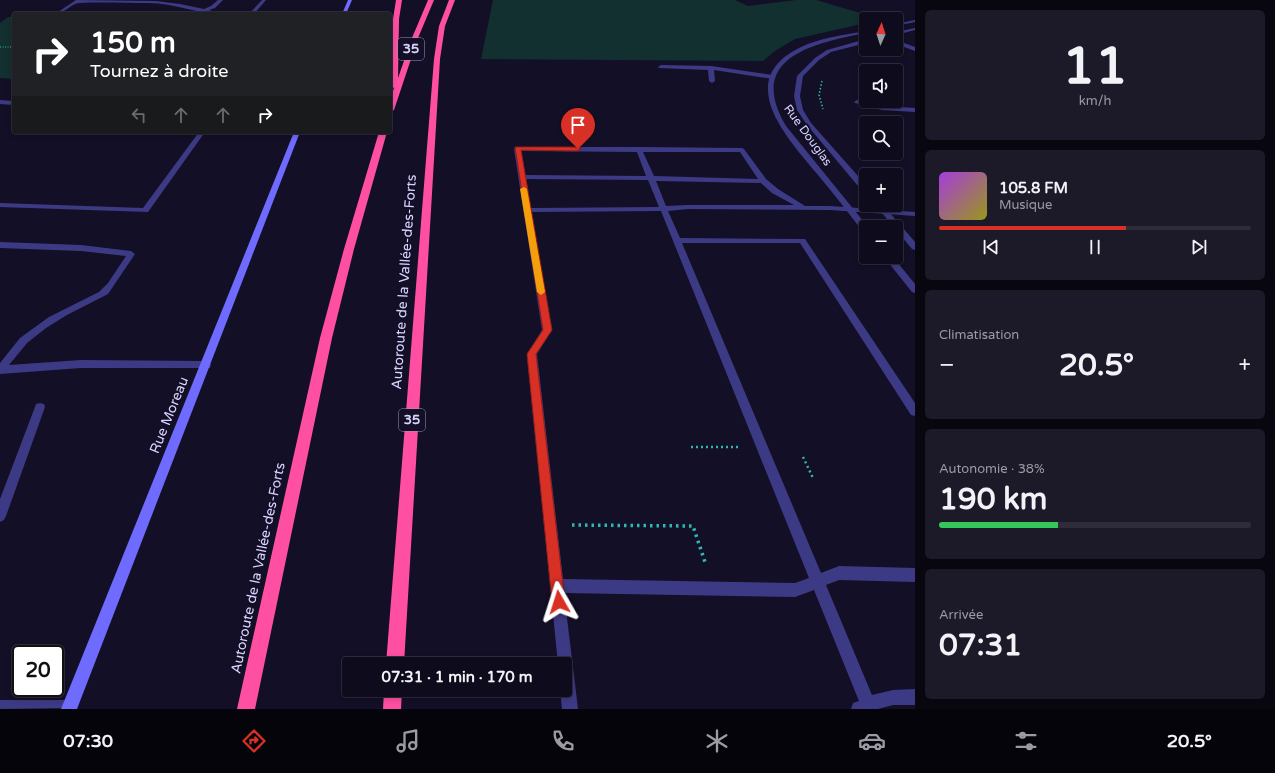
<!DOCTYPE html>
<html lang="fr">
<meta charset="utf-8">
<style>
:root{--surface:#0e0b1c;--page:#1c1929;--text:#f1f3f6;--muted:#9b9ba3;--line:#2e2b3b;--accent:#d93025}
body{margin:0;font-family:"Varela Round",sans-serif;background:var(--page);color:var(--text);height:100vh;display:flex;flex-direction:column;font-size:15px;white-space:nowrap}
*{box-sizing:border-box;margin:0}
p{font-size:13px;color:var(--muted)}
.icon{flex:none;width:22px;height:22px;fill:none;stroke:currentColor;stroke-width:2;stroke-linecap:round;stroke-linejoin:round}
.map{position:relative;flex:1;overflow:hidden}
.panel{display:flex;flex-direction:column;gap:10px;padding:10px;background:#08060f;width:360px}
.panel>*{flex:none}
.guide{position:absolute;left:12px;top:12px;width:380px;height:122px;border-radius:4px;box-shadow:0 2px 6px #0003,0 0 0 1px var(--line);background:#202124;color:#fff;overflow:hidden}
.needle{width:26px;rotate:3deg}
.controls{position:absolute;left:859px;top:12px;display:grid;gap:8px}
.controls a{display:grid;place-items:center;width:44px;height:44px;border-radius:4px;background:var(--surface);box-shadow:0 2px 6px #0003,0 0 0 1px var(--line);font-size:20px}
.speed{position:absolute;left:12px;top:645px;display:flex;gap:8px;font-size:20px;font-weight:700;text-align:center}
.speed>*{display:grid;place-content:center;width:52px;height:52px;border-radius:50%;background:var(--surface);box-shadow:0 2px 6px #0003,0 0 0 1px var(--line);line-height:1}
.speed .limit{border:2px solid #111;border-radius:6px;background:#fff;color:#111}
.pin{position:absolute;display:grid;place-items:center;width:34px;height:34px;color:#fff;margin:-41px -17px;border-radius:50% 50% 50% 0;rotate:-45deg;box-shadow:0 0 4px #0007}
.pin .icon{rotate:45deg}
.me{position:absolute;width:44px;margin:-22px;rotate:354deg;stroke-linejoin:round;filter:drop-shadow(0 0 3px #0008)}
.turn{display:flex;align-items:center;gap:14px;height:84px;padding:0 12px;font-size:18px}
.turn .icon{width:52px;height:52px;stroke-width:2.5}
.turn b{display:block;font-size:28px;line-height:34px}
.lanes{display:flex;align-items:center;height:38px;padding:0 12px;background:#0003;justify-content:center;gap:20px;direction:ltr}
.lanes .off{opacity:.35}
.big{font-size:30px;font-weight:700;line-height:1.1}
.panel .widget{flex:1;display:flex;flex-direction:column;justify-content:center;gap:6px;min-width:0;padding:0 14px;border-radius:6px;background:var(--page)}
.panel .dial{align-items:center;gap:0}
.dial b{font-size:52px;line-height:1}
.song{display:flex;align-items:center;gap:12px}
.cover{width:48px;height:48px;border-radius:6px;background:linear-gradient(135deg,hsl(280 70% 55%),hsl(60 70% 35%))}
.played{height:4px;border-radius:2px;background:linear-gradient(90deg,var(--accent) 60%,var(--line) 60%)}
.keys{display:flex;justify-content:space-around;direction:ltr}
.heat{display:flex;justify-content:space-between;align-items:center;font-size:22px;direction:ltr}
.charge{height:6px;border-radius:3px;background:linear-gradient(90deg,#34c759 38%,var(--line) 0)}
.trip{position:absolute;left:342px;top:657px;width:230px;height:40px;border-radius:4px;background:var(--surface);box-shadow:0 2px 6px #0003,0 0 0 1px var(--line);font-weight:700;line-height:40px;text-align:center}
.dock{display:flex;height:64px;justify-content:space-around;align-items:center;background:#06040b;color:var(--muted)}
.dock .icon{width:28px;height:28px}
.dock .active{color:var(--accent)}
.dock b{font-size:18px;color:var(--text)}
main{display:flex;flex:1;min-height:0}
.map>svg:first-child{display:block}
.green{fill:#12302f}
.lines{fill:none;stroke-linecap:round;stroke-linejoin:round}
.path-far3{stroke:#2fb8b0;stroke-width:1;stroke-dasharray:1 1.5;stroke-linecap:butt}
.path-far2{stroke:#2fb8b0;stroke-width:1.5;stroke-dasharray:1.5 2;stroke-linecap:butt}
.path-far1{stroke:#2fb8b0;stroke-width:2.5;stroke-dasharray:2 3;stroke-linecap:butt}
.path{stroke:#2fb8b0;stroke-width:3.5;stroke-dasharray:2.5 4;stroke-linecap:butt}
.lane{fill:#3d3a85;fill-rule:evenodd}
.street{fill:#3d3a85;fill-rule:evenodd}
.secondary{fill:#6f6bff;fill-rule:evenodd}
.highway{fill:#ff4fa3;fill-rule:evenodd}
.route{fill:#d93025;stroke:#8d1f18}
.slow{fill:#f59e0b}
.labels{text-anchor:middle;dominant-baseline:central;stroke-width:4;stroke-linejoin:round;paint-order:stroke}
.far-street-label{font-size:12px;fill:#d9d4ff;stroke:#130f26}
.shield{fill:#130f26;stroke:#9e99be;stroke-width:1}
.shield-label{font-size:13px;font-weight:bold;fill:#d9d4ff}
.street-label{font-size:14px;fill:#d9d4ff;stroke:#130f26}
</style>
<main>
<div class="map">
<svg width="915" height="709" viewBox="0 0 915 709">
<rect width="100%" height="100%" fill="#130f26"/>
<g class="green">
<polygon points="493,0 735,0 748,6 796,0 816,0 881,19 866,19 866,23 795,39 775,51 763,61 481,59"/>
<polygon points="8,17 14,17 14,79 0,78 0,23"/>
</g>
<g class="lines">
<polyline class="path-far3" points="0,47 14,47"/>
<polyline class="path-far2" points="822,81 819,95 823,109"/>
<g class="path-far1">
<polyline points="691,447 739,447"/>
<polyline points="803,457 813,478"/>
</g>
<polyline class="path" points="572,525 693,526 706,565"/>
<g class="lane">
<path d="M76 0 156 1 180 4 204 9 211 6 218 0H223L215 8 209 10 221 14C197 14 174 3 149 3 126 3 102 2 79 3 70 4 64 14 55 14Z"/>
<polygon points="262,0 266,0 254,14 249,14"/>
<polygon points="896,40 915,47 915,51 896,44"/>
<polygon points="661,65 711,66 773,75 776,77 773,79 714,70 715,81 712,83 709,81 708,70 659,68 658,67"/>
<polygon points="0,100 14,101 14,105 0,104"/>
<polygon points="857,100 882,106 915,108 915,112 882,110 855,103 854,102"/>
<polygon points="199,132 205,132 148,212 0,207 0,203 143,208"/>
<path d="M639 147 742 148 744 149 766 179 778 189 805 206H830L915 212V216L830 210 688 209 668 211 680 238 805 239 915 403V416L911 415 800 243H682L821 573 839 566 915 568V582L839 580 826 585 872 695 893 690 915 689V705H893L878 709H851L853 703 859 701 814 590 795 597 564 593 578 709H562L560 690H565V664H558L527 354 542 330 514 149 517 147ZM521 151 637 152 646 176 525 175ZM643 152H740L758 179 654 176ZM526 179 648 180 659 207 531 208ZM656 181 761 183 772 193 794 205H688L666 206ZM661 211 809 578 795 583 563 579 537 354 552 330 531 212Z"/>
<polygon points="0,242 81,245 131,251 135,254 108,294 67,315 46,328 27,343 9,365 81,360 206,361 210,362 211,365 210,368 81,368 0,374 0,363 20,338 49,317 99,292 108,283 126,256 81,251 0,248"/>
<polygon points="40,403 44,404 45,407 6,516 4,520 0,522 0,499 35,407 36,404"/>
<polygon points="0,700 69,700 75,702 77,708 0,709"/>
</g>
<g class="street">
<polygon points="915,20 915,22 896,26 896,24"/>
<polygon points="915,28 915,30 896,35 896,32"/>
<path d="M866 31V33C815 43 745 57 786 126L868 227H866V232H863C848 212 833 193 818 175 788 139 733 81 799 48 819 38 843 35 866 31Z"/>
<polygon points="866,39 866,43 831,52 819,60 803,76 800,96 803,110 811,123 866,185 866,192 863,192 807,125 797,110 794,96 797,76 815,58 827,50"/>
<polygon points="875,205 883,205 915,242 915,250 912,249 896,230 896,227 894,227"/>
<polygon points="884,257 893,257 915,284 915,293 912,292"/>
</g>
<g class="secondary">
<polygon points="348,0 352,0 346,14 342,14"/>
<polygon points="294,132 300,132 77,709 61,709"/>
</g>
<g class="highway">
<polygon points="396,0 402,0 399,19 398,78 412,38 428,0 434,0 418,38 394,110 390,112 390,100 394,88 391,86 393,19"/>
<polygon points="449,0 455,0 445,26 440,59 404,664 386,664 434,59 439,26"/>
<polygon points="379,132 387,132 354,249 332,338 255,709 237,709 320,338 344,249"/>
<polygon points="384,690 402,690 401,709 383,709"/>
</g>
</g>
<polygon class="route" points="515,147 578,147 581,149 578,151 521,150 552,330 536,354 565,602 563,606 559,608 554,606 552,602 527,354 543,330"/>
<polygon class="slow" points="524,187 527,189 545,292 541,295 537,292 520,189"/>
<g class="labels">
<g class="far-street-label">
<text transform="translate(808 135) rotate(54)">Rue Douglas</text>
</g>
<g class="shield">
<rect x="398" y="38" width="26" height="22" rx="3"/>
<rect x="399" y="409" width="26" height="22" rx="3"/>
</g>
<g class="shield-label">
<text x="411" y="49">35</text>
<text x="412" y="420">35</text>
</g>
<g class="street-label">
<text transform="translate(404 282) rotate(-86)">Autoroute de la Vallée-des-Forts</text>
<text transform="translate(169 415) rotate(-68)">Rue Moreau</text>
<text transform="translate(258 568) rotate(-78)">Autoroute de la Vallée-des-Forts</text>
</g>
</g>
</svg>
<div class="controls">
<a><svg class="needle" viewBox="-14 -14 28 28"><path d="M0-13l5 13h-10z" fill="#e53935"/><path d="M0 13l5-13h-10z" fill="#9b9ba3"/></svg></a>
<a><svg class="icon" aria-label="sound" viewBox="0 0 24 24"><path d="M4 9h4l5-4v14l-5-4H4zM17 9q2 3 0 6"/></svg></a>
<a><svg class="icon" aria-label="search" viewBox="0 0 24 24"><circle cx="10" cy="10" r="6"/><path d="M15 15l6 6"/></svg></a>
<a>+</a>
<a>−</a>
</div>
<div class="speed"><div class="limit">20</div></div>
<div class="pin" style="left:578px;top:149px;background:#d93025"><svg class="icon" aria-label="arrive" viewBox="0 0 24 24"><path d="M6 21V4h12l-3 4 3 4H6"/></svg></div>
<svg class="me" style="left:559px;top:602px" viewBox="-20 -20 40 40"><path d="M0-17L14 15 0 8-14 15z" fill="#d93025" stroke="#fff" stroke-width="4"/></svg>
<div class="trip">07:31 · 1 min · 170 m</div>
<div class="guide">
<div class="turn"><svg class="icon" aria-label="right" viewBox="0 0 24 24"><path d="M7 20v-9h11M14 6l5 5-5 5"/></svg><div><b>150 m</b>Tournez à droite</div></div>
<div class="lanes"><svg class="icon off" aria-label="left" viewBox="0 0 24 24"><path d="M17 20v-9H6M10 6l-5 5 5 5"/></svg><svg class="icon off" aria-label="ahead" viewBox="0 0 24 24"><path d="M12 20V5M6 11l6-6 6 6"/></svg><svg class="icon off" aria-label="ahead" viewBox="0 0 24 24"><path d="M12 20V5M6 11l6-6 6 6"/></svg><svg class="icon" aria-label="right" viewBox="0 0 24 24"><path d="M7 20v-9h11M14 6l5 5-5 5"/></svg></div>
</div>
</div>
<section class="panel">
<div class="widget dial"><b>11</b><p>km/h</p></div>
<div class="widget">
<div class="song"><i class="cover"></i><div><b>105.8 FM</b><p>Musique</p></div></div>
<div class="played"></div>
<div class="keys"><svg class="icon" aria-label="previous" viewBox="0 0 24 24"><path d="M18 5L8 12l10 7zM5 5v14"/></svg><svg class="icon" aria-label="pause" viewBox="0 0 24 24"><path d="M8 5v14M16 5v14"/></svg><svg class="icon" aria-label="next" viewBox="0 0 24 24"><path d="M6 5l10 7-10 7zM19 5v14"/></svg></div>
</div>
<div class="widget"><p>Climatisation</p>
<div class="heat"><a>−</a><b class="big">20.5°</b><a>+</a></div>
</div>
<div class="widget"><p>Autonomie · 38%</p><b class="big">190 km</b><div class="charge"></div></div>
<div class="widget"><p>Arrivée</p><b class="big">07:31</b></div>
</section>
</main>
<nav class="dock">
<b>07:30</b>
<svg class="icon active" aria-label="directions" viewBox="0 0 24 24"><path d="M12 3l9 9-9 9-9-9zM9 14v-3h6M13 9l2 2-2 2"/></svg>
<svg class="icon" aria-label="music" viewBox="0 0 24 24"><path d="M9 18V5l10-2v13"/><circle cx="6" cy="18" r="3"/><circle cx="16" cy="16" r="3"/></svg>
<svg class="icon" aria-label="phone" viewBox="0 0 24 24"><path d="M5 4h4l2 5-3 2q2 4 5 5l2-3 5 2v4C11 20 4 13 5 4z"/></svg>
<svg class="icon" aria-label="climate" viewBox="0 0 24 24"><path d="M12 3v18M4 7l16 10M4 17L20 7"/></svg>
<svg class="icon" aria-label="car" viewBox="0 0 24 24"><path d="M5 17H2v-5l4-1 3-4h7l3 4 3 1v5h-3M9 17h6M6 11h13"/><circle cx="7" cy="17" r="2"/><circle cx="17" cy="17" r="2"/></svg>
<svg class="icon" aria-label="filters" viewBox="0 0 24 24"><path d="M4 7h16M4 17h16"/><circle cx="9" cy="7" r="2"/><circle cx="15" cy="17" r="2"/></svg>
<b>20.5°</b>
</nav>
